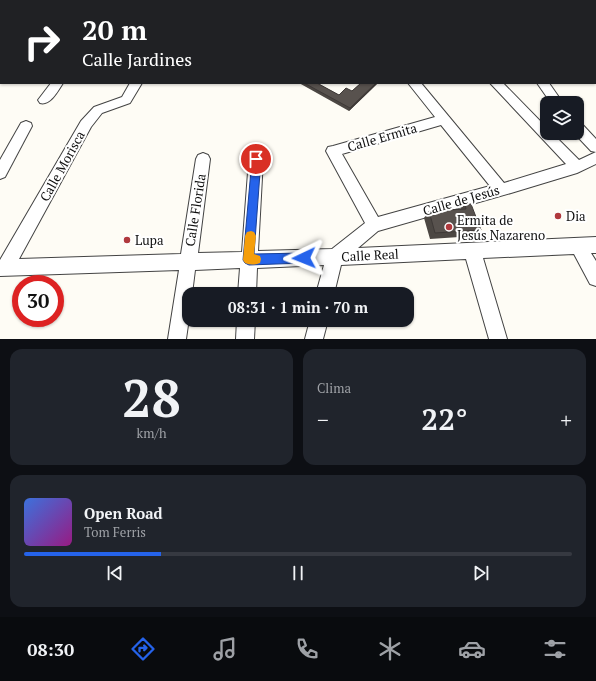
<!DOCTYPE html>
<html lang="es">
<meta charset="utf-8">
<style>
:root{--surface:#171b24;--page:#20242c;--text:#f1f3f6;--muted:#9ea1a6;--line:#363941;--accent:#2563eb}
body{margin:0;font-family:"PT Serif",serif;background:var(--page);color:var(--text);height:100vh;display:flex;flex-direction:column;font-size:15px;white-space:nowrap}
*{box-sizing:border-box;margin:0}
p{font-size:13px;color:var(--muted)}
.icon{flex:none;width:22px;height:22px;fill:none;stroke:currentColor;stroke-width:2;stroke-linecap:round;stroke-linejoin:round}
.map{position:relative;height:339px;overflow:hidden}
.panel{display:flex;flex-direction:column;gap:10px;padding:10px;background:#0d0f14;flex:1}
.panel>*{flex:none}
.banner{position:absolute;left:0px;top:0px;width:596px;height:84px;box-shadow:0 1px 3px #0004;background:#202124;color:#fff;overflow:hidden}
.buttons{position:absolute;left:540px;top:96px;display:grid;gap:8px}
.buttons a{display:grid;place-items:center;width:44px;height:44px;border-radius:8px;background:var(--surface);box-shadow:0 1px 3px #0004;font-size:20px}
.speed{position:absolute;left:12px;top:275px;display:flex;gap:8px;font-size:20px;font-weight:700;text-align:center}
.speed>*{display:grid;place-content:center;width:52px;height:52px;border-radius:50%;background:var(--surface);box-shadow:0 1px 3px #0004;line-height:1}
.speed .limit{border:6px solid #d22;background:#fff;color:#111}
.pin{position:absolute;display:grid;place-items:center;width:34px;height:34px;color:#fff;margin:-17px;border:2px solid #fff;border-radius:50%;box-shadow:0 1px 4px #0007}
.me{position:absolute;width:44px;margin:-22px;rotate:268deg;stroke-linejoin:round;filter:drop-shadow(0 0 3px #0008)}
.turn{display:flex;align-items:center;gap:14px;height:84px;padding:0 16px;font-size:18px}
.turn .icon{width:52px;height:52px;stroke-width:2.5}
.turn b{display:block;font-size:28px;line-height:34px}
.big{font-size:30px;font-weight:600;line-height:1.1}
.panel .widget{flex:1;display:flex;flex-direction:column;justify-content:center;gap:6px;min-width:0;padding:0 14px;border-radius:12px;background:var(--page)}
.panel .dial{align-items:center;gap:0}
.dial b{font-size:52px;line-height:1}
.song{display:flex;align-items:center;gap:12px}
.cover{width:48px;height:48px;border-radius:6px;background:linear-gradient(135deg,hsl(220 70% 55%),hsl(310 70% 35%))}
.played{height:4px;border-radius:2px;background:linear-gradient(90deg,var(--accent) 25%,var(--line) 25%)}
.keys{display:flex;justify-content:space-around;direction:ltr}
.heat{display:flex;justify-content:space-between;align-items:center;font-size:22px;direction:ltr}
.panel .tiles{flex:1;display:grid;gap:10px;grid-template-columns:1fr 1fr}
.widget:last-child{grid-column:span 2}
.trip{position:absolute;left:182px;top:287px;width:232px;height:40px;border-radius:12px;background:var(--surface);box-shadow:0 1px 3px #0004;font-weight:600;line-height:40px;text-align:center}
.tabs{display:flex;height:64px;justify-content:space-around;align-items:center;background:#090b0e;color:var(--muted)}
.tabs .icon{width:28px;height:28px}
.tabs .current{color:var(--accent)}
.tabs b{font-size:18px;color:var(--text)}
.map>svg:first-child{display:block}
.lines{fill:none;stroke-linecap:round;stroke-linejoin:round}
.minor-casing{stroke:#434343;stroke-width:2}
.minor{fill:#fff;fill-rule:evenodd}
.wall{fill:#4c4743}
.shaded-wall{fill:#3e3937}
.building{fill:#58524e;stroke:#3e3937}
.route{fill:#2563eb;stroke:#184099}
.slow{fill:#f59e0b}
.poi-dot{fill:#b0393d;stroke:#fff;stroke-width:1.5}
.labels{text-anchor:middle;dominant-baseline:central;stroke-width:4;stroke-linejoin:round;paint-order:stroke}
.street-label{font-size:13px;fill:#101010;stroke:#fff}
.poi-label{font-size:13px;fill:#101010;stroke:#fff;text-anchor:start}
</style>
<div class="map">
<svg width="596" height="339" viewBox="0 0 596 339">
<rect width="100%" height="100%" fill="#fefcf5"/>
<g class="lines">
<g class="minor-casing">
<g id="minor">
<polygon points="27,0 39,0 26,1"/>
<polygon points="111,0 121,0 110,1"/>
<polygon points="183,0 193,0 182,1"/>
<rect x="370" y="0" width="10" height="1"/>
<rect x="405" y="0" width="10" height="1"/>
<rect x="478" y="0" width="10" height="1"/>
<polygon points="565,0 583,0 584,1 566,1"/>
<polygon points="595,0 596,0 596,6 595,1 592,1"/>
<rect x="0" y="8" width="1" height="6"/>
<rect x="595" y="26" width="1" height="6"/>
<rect x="0" y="67" width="1" height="8"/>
<path d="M51 83H63C58 91 50 106 40 103L38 100Z"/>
<path d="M130 83H142L130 103 102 113 91 127 19 259 181 254 196 159 198 155 203 153 208 155 210 159 198 253 242 252 249 159 251 155 256 153 261 155 263 159 258 251 332 249 365 223 326 151 328 147 333 146 435 117 408 83H421L504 183 566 164 490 83H503L547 128V133H552L579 160 596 152V164L577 173 511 193 378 231 358 248 596 237V253H591L596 261V286L590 284 574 254 483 258 507 339H489L466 259 341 265 334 294H316L324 265 257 268 256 294H238L240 268 195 270 192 294H189V318L186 339H168L179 270 0 276V260L81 121 94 107 122 97ZM441 125 490 186 378 217 342 154Z"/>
<polygon points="537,83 549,83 563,103 551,103"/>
<polygon points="26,121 31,123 32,126 5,177 0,179 0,160 21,123"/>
<polygon points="577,123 582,124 596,139 596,152 591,151 574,133 577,133"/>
<polygon points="237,320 255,320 254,339 236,339"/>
<polygon points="310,320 328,320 323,339 305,339"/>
</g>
</g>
<use href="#minor" class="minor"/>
</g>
<g class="wall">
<polygon points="245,0 278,0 279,1 247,1"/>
<polygon points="282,0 303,0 306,1 284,1"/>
<rect x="328" y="0" width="43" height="1"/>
<polygon points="299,83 317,83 339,95 352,91 361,83 378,83 349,111"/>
<polygon points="465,204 481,230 474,236 430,239 424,218 429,211 460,209"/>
</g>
<polygon class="shaded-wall" points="376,83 378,83 349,111 350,108"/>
<g class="building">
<polygon points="256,0 278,0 279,1 258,1"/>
<polygon points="289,0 303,0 306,1 292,1"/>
<polygon points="340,0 371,0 371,1 342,1"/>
<polygon points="304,83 317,83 339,95 346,88 352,91 361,83 376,83 350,108"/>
<polygon points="465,204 471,204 481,230 435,233 429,211 466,209"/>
</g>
<polygon class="route" points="256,155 261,159 254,254 304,253 308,254 309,258 308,262 304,263 249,265 245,263 243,260 252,159"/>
<path class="slow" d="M251 231 254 232 256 236 254 254 260 256 261 259 260 263C255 265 250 265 245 263L243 260 245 236 247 232Z"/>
<g class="poi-dot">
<circle cx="558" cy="216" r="4"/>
<circle cx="449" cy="227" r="4"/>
<circle cx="127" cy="240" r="4"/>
</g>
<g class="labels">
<g class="street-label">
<text transform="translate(382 137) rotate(-16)">Calle Ermita</text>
<text transform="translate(62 166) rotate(-61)">Calle Morisca</text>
<text transform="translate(461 200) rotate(-16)">Calle de Jesús</text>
<text transform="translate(195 210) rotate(-81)">Calle Florida</text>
<text transform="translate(370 255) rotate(-3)">Calle Real</text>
</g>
<g class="poi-label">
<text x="566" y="216">Dia</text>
<text x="457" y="220">Ermita de<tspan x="457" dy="15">Jesús Nazareno</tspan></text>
<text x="135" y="240">Lupa</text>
</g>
</g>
</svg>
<div class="buttons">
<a><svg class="icon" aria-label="layers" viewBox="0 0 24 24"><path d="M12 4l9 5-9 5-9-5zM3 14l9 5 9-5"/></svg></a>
</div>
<div class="speed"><div class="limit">30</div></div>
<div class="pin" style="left:256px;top:159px;background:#d93025"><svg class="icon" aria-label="arrive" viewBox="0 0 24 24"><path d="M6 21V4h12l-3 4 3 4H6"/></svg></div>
<svg class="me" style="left:304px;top:258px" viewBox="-20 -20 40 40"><path d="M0-17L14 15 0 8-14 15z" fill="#2563eb" stroke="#fff" stroke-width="4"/></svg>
<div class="trip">08:31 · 1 min · 70 m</div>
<div class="banner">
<div class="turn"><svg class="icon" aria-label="right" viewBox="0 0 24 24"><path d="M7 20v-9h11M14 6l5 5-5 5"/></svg><div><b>20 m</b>Calle Jardines</div></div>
</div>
</div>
<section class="panel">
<div class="tiles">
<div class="widget dial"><b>28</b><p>km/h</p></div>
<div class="widget"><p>Clima</p>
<div class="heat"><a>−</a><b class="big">22°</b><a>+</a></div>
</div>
<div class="widget">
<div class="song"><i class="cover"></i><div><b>Open Road</b><p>Tom Ferris</p></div></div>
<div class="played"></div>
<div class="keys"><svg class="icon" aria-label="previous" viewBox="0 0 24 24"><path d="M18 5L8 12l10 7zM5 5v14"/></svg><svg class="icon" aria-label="pause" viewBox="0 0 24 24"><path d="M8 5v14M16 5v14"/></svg><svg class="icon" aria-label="next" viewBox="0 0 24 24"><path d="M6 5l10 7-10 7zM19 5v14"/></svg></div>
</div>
</div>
</section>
<nav class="tabs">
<b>08:30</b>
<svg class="icon current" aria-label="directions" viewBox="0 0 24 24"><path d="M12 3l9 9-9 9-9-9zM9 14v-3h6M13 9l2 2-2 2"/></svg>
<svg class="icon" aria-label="music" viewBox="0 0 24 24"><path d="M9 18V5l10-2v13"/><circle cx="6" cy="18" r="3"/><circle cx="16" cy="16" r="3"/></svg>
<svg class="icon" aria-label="phone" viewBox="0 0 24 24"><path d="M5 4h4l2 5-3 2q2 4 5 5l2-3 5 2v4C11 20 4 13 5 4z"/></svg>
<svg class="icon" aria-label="climate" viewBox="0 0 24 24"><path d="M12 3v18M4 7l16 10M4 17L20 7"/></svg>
<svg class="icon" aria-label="car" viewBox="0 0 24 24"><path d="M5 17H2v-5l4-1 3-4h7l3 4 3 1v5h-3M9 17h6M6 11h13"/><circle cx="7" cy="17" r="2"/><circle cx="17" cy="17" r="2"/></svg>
<svg class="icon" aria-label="filters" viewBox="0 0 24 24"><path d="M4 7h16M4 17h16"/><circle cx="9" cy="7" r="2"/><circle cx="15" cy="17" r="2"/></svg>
</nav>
